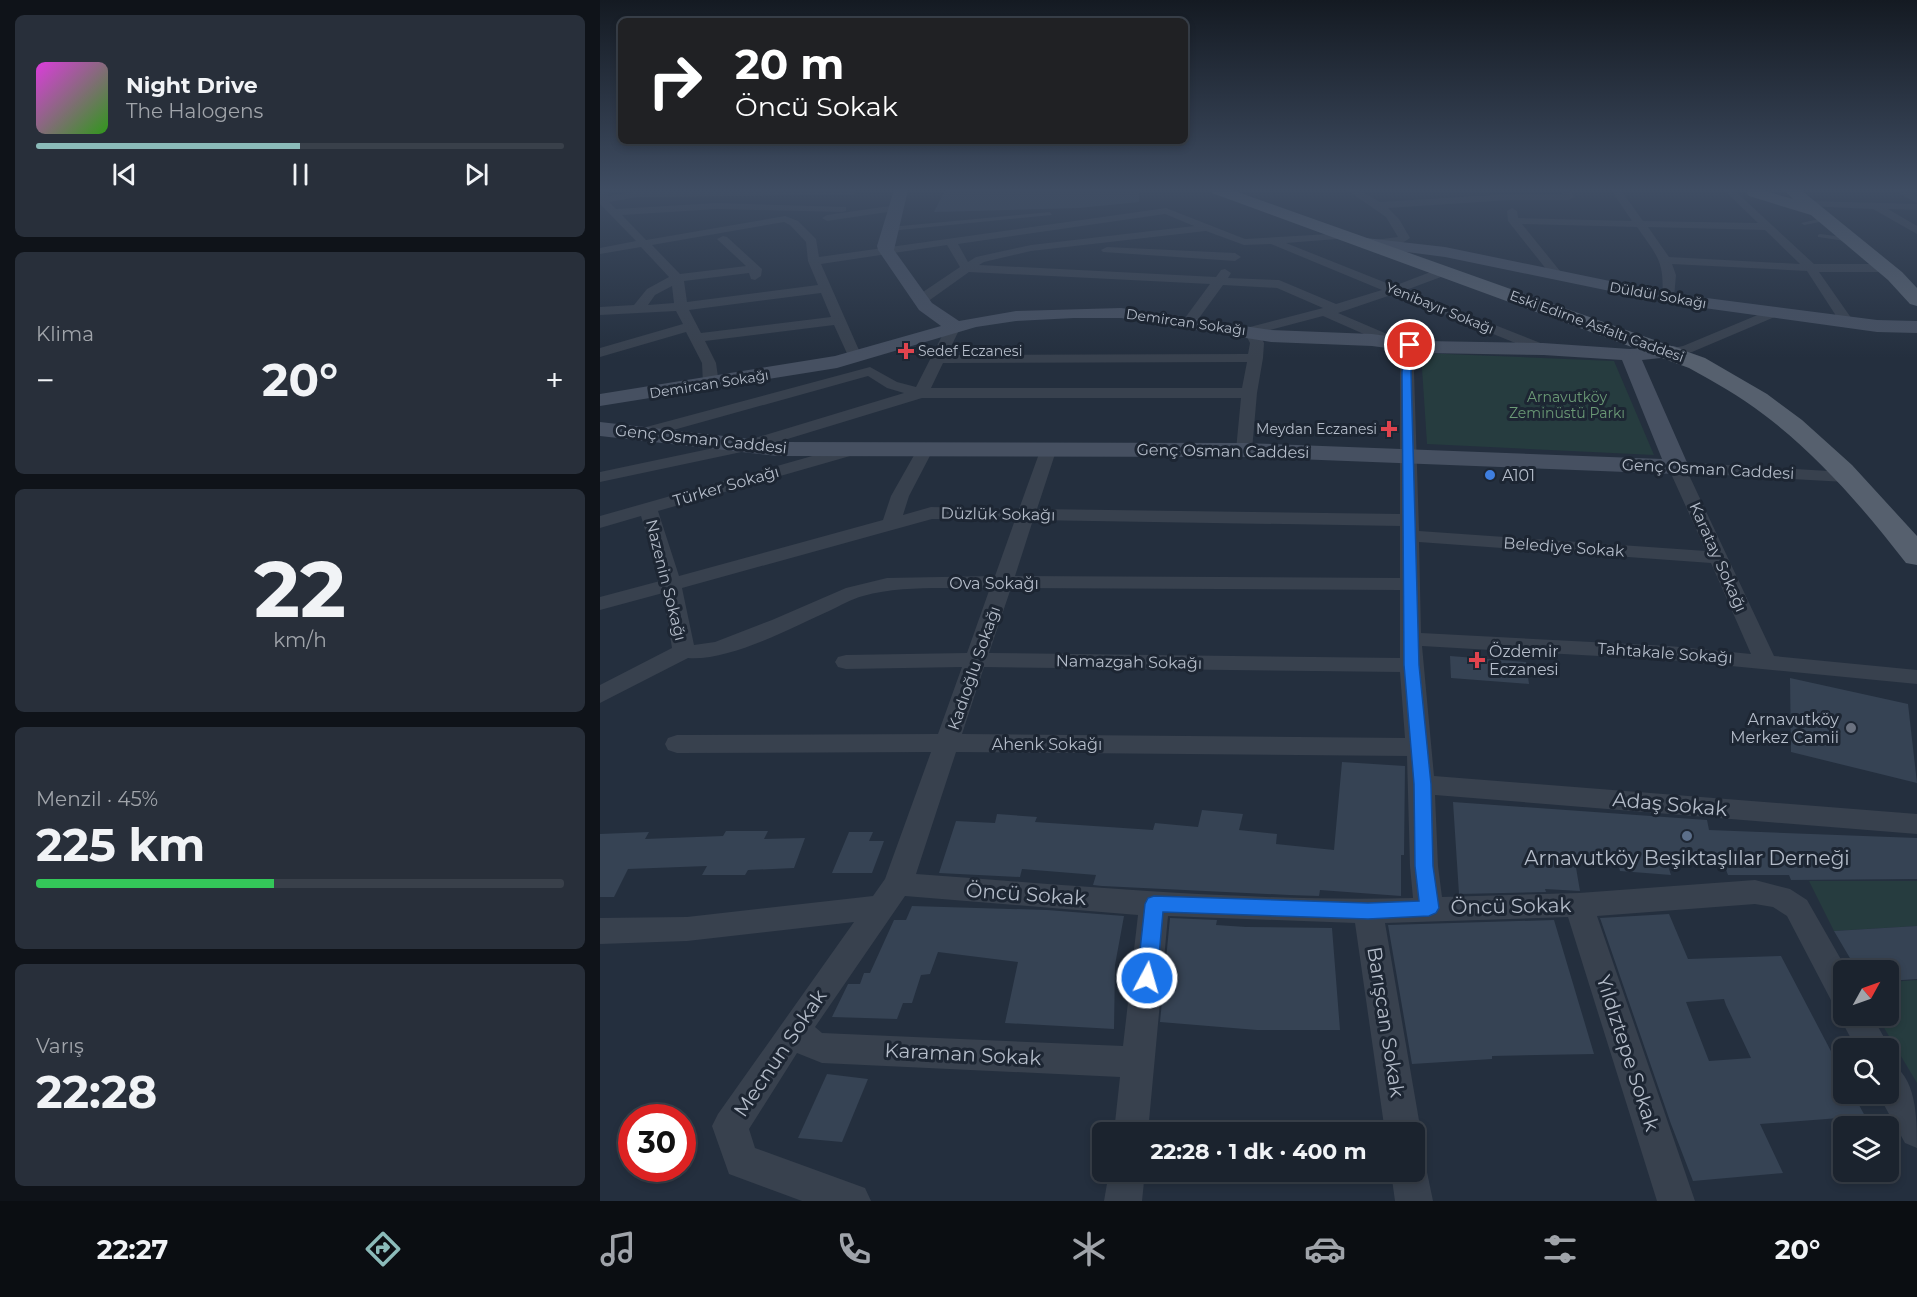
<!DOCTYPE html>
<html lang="tr">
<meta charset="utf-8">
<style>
:root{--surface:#1b232e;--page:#282f3a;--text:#f1f3f6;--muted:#a0a4aa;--line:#39404a;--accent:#8bbbb9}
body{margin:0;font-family:Montserrat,sans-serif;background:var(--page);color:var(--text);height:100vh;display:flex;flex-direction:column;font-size:22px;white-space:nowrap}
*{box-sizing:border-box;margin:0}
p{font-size:20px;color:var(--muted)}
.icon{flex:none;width:33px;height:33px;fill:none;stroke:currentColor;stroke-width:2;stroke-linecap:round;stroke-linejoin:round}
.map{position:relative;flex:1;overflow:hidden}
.details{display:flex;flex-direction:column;gap:15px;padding:15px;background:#0f1319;width:600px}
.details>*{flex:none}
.hud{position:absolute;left:18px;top:18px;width:570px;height:126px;border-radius:9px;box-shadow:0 3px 9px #0003,0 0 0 2px var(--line);background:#202124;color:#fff;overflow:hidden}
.needle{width:39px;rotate:50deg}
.controls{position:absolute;left:1233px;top:960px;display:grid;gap:12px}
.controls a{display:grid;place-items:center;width:66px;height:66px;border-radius:9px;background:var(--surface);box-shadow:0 3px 9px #0003,0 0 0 2px var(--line);font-size:30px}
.speed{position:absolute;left:18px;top:1104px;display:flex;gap:12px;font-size:30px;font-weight:700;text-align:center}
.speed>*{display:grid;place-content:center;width:78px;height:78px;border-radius:50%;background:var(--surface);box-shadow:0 3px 9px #0003,0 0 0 2px var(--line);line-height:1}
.speed .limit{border:9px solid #d22;background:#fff;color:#111}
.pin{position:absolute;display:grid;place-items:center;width:51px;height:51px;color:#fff;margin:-26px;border:3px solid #fff;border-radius:50%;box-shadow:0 2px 6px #0007}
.me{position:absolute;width:66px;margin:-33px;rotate:6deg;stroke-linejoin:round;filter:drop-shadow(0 0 4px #0008)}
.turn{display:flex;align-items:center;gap:21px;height:126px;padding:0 18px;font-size:27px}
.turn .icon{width:78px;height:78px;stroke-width:2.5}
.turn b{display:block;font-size:42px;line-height:51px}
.big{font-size:45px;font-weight:700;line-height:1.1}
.details .widget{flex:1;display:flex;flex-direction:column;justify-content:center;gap:9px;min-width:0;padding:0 21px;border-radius:9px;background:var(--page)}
.details .dial{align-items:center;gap:0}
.dial b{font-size:78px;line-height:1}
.song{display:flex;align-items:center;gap:18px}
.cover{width:72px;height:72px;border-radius:9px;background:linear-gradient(135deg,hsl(300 70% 55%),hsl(110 70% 35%))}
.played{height:6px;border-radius:3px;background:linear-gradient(90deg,var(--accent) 50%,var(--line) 50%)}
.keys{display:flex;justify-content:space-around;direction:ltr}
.heat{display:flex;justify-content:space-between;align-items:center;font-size:33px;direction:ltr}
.charge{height:9px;border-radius:4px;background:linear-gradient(90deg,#34c759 45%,var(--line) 0)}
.trip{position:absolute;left:492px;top:1122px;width:333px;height:60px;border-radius:9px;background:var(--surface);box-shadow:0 3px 9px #0003,0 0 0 2px var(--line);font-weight:700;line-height:60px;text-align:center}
.dock{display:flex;height:96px;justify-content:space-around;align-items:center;background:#0b0e12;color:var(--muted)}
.dock .icon{width:42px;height:42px}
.dock .current{color:var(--accent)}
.dock b{font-size:27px;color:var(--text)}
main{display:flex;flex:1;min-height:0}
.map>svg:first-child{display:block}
.green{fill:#263c3f}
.building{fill:#364354;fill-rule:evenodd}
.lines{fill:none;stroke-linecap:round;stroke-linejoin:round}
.lane{fill:#38414e;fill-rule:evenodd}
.street{fill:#38414e;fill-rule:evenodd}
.secondary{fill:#465061;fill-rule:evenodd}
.primary{fill:#56606e;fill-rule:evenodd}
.route{fill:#1a73e8;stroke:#114b97;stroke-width:1.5}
.health-dot{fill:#e0444e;stroke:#1d2633;stroke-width:2}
.shop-dot{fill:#3f7fe0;stroke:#1d2633;stroke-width:2}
.worship-dot{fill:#6b7280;stroke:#1d2633;stroke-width:2}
.service-dot{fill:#5c6f8a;stroke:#1d2633;stroke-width:2}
.labels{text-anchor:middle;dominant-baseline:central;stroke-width:6;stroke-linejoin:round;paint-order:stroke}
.far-street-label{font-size:14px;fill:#b4bcc9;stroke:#1d2633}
.far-poi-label{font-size:14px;fill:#b4bcc9;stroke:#1d2633;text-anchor:start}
.far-park-label{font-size:14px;fill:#6b9a76;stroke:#1d2633}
.street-label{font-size:16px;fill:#b4bcc9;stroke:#1d2633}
.poi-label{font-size:16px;fill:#b4bcc9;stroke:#1d2633;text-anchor:start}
.near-street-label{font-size:20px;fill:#b4bcc9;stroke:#1d2633}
.near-poi-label{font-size:20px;fill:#b4bcc9;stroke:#1d2633}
</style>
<main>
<section class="details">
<div class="widget">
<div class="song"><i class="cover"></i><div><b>Night Drive</b><p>The Halogens</p></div></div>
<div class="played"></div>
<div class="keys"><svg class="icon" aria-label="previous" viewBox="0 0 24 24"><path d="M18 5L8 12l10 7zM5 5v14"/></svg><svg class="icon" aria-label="pause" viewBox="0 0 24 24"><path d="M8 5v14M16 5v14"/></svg><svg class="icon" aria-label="next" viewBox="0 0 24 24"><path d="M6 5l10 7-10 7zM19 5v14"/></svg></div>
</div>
<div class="widget"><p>Klima</p>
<div class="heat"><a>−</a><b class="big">20°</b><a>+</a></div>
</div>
<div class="widget dial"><b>22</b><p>km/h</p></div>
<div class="widget"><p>Menzil · 45%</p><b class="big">225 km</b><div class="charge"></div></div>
<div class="widget"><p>Varış</p><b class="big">22:28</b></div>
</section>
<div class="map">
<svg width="1317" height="1201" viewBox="0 0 1317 1201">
<rect width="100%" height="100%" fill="#242f3e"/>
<g class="green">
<polygon points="821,353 1014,361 1054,455 827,444"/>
<polygon points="1209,881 1317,881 1317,926 1234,931"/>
<polygon points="1317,980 1317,1083 1277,1016 1288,1016 1289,982"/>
</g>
<g class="building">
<polygon points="345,190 539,190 539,202 479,208 334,212"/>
<polygon points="850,656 926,662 929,684 851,678"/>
<polygon points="1190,678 1308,704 1317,783 1191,752"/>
<polygon points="742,762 805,766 804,855 801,855 801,896 720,890 719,896 689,895 502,886 493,885 496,875 422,869 420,877 339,873 356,821 395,823 397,814 437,817 435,822 553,830 555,823 598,827 602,810 643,814 639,830 677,834 676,844 734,850"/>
<polygon points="853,802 1107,820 1109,830 1317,838 1317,879 1191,880 1189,875 1128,875 1121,856 1063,851 1071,875 1020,871 1017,860 974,856 980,891 945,889 946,892 859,894"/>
<polygon points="126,831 168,831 164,839 205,838 194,868 148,870 145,875 102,875 107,866 28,869 14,897 0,897 0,834 49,832 45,839 123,836"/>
<polygon points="249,832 273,832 269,841 284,841 272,873 232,873"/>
<polygon points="312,906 447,910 524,916 515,965 514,1029 405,1023 418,962 338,952 330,974 321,975 312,1003 303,1003 297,1019 232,1017 248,984 260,984 264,973 270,973 294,920 306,920"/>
<path d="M1069 914 1088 959 1181 956 1244 1076V1094H1253L1265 1116 1160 1124 1183 1173 1093 1181 1071 1124 1000 918ZM1124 999 1126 1005 1151 1058 1109 1061 1086 1002Z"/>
<polygon points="570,918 617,920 616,925 646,927 732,928 740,1030 657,1030 560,1022"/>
<polygon points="954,920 994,1054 892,1056 892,1059 812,1064 788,925"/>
<polygon points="1317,926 1317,979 1288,981 1288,970 1257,970 1234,931"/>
<polygon points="227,1074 268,1079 242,1142 198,1138"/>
</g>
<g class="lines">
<g class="lane">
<polygon points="450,212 452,215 290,231 287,229 290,227"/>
<polygon points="1228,217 1230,220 1204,225 1201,223"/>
<polygon points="1220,234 1252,238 1255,240 1252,242 1218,237 1218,235"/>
</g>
<g class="street">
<path d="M0 190H9L8 196 38 191 256 190 257 192 252 195 38 197 9 202 16 209 117 203 246 207V211L242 212 117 209 22 215 46 240 185 216 198 221 216 239 219 257 566 208 645 239 746 233 752 236 750 238 686 243 794 286 841 268H849V274L806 290 948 346 950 349 948 352H938L794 294 738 313 801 340 803 343 801 346H791L723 316 659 333 664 343 663 358 657 393 652 450 650 454H638L636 450 641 398H322L151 450 0 482V472L142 442 304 393 287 388 268 376 41 439 33 434 35 430 270 367 297 382 316 387 347 326 354 322 361 326 347 355 648 354 650 343 644 331 646 328 723 308 677 288 623 285 594 325 589 326 582 322 610 284 369 272 327 302H317L316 299 317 296 360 267 347 245 221 264 262 357 260 360H250L234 325 105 341 116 363 119 384 111 389 103 384 102 363 86 332 0 357V348L83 324 76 311 0 315V307L34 305 47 289 69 277 41 247 0 254V248L36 241 0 204ZM565 214 594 226 431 245 376 257 368 262 358 244ZM184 222 190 225 206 242 208 261 218 285 87 302 84 281 149 273 151 279 155 280 161 276 162 269 127 237 123 236 117 239 119 241 146 266 80 274 52 245ZM606 231 644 245 671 244 782 290 736 304 679 280 628 278 631 273 625 269 621 270 616 277 379 265 384 262 431 251ZM72 286 74 303 48 305 55 295ZM221 293 231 317 101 333 89 310ZM647 362 642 388H331L343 363Z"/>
<path d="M747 190H759L780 202 910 194H962L959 190H969L974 197 969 200H910L788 208 799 219 810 238C799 247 780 248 766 245V241L798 237 786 217Z"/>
<path d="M1011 190H1021L1043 221 1158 223 1124 190H1134L1214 264H1286L1292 268 1286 272H1219L1254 322 1247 326 1242 325 1207 271 1072 264 1076 275 1074 298 1073 301H1063L1062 298C1065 261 1057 256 1037 227L922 224 964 276 962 279H954L908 221 907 211 912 208 917 211 918 218 1032 221ZM1048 227 1165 230 1200 264 1069 257Z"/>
<polygon points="1293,190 1305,190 1317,196 1317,203"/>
<polygon points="1210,201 1317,204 1317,210 1288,209 1317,226 1317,234 1273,209 1206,206 1206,202"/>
<polygon points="297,205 301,206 301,210 227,221 222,218 227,215"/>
<polygon points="507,247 635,253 641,257 635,261 503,252 501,250"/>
<polygon points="1172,309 1179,313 1177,316 1092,352 1073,356 1066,352 1068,349 1083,346"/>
<path d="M810 341 817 345 814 372 819 531 1106 551 1068 467 1071 463 1077 462 1246 472 1252 473 1255 477 1252 481 1246 482 1088 473 1174 656 1317 670V684L1069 660 822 646 834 776 1317 814V834L835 795 838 866 842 897 979 893 1155 880 1190 889 1207 900 1247 970H1244V1016H1272L1290 1048 1288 1050V1048H1256L1239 1016 1243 1008 1233 1004 1187 916 1173 907 1155 904 997 916 1095 1201H1057L968 917 785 923 821 1132 814 1145V1132H785L755 923 568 916 548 1132H514L520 1077 222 1063 197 1053 149 1129 155 1148 265 1188 271 1201H202L129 1174 112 1126 118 1114 254 922 87 941 0 944V918L87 917 273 896 285 879 331 752 77 753 68 750 65 744 68 738 77 735 338 734 362 667 246 669 238 667 235 662 238 657 246 655 367 653 390 588C348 589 303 585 263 596 251 599 240 606 229 611 191 628 130 661 88 658L0 703V685L72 648 63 593 0 610V597L60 581 41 516 0 528V516L251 445 257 446 259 450 257 454 58 511 79 576 283 520 291 496 317 450 319 446H331L333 450 309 496 303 515 331 507 419 509 440 451 442 447H454L456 451 437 509 800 514V372L803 345ZM332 519 415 520 395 576 287 578 246 588 172 620 115 642 94 645 82 588ZM433 520 800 526V578L415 576ZM819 542 1111 563 1151 654 1069 646 821 633ZM411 588 800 590V658L389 653ZM384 667 800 672 805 738 362 734ZM356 752 807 756 810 866 813 898C647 902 481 886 316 874ZM305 896 538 915 523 1046 222 1033 215 1027Z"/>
<path d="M1288 1062C1317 1075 1317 1118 1317 1148L1305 1143 1278 1094H1288Z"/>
<polygon points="814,1156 822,1159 827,1172 833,1201 795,1201 791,1172 814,1172"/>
<polygon points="509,1172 545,1172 542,1201 504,1201"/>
</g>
<g class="secondary">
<polygon points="294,190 308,190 294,250 332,303 359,321 416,311 521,308 671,330 772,334 824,341 943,343 1030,349 1073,346 1080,348 1083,352 1080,356 1042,360 1089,467 1085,472 1077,474 644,457 177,456 0,436 0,422 177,442 644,443 1062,459 1022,360 943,355 824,353 772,346 671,342 521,318 474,318 416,321 376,327 237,368 0,406 0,394 235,356 341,326 319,310 278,250 277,246"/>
<polygon points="766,238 845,247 1068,293 1277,320 1317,321 1317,333 1277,332 1068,303 845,257 761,246 758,243 761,240"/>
</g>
<g class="primary">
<path d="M610 190H632L1105 358 1167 394 1202 420 1252 465 1317 536V565L1306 563C1264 509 1218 455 1163 414 1140 396 1114 382 1089 368L612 193Z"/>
<polygon points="1149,190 1161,190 1193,199 1184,190 1201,190 1302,272 1317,288 1317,306 1310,304 1288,280 1211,215 1149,196 1147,193"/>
</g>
</g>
<linearGradient id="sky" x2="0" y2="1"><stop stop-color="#141a22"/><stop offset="0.53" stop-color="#3f4d63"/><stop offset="1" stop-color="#3f4d63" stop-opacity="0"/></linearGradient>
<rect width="1317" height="358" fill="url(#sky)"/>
<polygon class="route" points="810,343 815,345 811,372 819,665 831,784 833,866 839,908 836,913 829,916 768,919 563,912 557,978 554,985 547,987 540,985 537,978 545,904 548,898 554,896 768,903 819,901 815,866 814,784 804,665 802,372 806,345"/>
<g class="health-dot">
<path d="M303 342h6v6h6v6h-6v6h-6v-6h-6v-6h6z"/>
<path d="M786 420h6v6h6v6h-6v6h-6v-6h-6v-6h6z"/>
<path d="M874 651h6v6h6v6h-6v6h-6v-6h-6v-6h6z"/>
</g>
<circle class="shop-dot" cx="890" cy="475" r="6"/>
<circle class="worship-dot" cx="1251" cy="728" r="6"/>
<circle class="service-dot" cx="1087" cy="836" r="6"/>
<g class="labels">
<g class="far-street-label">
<text transform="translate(1058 295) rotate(10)">Düldül Sokağı</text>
<text transform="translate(840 308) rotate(22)">Yenibayır Sokağı</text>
<text transform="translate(586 322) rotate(8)">Demircan Sokağı</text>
<text transform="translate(997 326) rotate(20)">Eski Edirne Asfaltı Caddesi</text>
<text transform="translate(109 384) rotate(-9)">Demircan Sokağı</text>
</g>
<g class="far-poi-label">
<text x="318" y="351">Sedef Eczanesi</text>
<text x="777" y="429" text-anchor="end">Meydan Eczanesi</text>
</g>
<g class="far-park-label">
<text x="967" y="397">Arnavutköy<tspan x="967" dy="16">Zeminüstü Parkı</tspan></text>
</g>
<g class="street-label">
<text transform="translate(101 439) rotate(6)">Genç Osman Caddesi</text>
<text transform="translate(623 451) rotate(1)">Genç Osman Caddesi</text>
<text transform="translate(1108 469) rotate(3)">Genç Osman Caddesi</text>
<text transform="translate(126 486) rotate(-16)">Türker Sokağı</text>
<text transform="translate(398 514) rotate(1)">Düzlük Sokağı</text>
<text transform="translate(964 547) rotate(4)">Belediye Sokak</text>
<text transform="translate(1118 557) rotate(66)">Karatay Sokağı</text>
<text transform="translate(66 580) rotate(76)">Nazenin Sokağı</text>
<text x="394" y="583">Ova Sokağı</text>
<text transform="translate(1065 653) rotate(4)">Tahtakale Sokağı</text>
<text transform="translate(529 662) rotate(1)">Namazgah Sokağı</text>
<text transform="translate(374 668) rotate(-71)">Kadıoğlu Sokağı</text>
<text x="447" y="744">Ahenk Sokağı</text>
</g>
<g class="poi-label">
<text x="902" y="475">A101</text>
<text x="889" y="651">Özdemir<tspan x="889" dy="18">Eczanesi</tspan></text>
<text x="1239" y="719" text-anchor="end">Arnavutköy<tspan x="1239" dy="18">Merkez Camii</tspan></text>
</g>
<g class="near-street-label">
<text transform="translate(1070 804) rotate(5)">Adaş Sokak</text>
<text transform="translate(426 894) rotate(4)">Öncü Sokak</text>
<text transform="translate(911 906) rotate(-1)">Öncü Sokak</text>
<text transform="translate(786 1022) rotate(81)">Barışcan Sokak</text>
<text transform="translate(180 1053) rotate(-56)">Mecnun Sokak</text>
<text transform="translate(1028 1053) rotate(72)">Yıldıztepe Sokak</text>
<text transform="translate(363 1054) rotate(3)">Karaman Sokak</text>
</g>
<g class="near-poi-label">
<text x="1087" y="858">Arnavutköy Beşiktaşlılar Derneği</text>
</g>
</g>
</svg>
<div class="controls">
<a><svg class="needle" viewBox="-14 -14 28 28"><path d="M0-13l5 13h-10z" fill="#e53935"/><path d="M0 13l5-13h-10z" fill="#a0a4aa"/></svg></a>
<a><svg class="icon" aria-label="search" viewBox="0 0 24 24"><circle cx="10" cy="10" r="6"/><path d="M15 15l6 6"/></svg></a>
<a><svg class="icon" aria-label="layers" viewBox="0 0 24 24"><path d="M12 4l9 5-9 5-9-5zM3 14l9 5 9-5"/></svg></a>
</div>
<div class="speed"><div class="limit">30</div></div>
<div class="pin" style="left:810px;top:345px;background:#d93025"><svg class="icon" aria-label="arrive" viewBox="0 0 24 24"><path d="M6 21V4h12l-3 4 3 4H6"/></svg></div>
<svg class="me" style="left:547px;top:978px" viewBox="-20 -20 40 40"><circle r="17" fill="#1a73e8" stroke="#fff" stroke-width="3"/><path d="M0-11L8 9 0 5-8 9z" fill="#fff"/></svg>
<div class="trip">22:28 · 1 dk · 400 m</div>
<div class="hud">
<div class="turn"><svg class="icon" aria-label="right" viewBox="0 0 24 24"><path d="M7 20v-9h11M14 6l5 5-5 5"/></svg><div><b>20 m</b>Öncü Sokak</div></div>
</div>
</div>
</main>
<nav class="dock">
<b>22:27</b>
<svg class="icon current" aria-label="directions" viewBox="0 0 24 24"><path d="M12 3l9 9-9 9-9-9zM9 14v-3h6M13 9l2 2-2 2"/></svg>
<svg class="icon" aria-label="music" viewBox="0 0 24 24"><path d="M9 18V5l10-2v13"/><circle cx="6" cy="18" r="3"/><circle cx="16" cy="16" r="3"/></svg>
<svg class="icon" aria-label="phone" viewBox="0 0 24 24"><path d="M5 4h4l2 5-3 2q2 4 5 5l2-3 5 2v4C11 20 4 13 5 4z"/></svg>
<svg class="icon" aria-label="climate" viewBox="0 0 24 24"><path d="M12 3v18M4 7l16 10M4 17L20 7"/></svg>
<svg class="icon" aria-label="car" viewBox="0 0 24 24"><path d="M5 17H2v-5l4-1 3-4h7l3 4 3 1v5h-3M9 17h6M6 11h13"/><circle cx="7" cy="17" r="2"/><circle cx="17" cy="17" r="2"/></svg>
<svg class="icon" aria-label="filters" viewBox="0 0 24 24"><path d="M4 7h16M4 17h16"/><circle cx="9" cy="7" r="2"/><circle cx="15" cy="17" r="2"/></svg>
<b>20°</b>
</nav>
